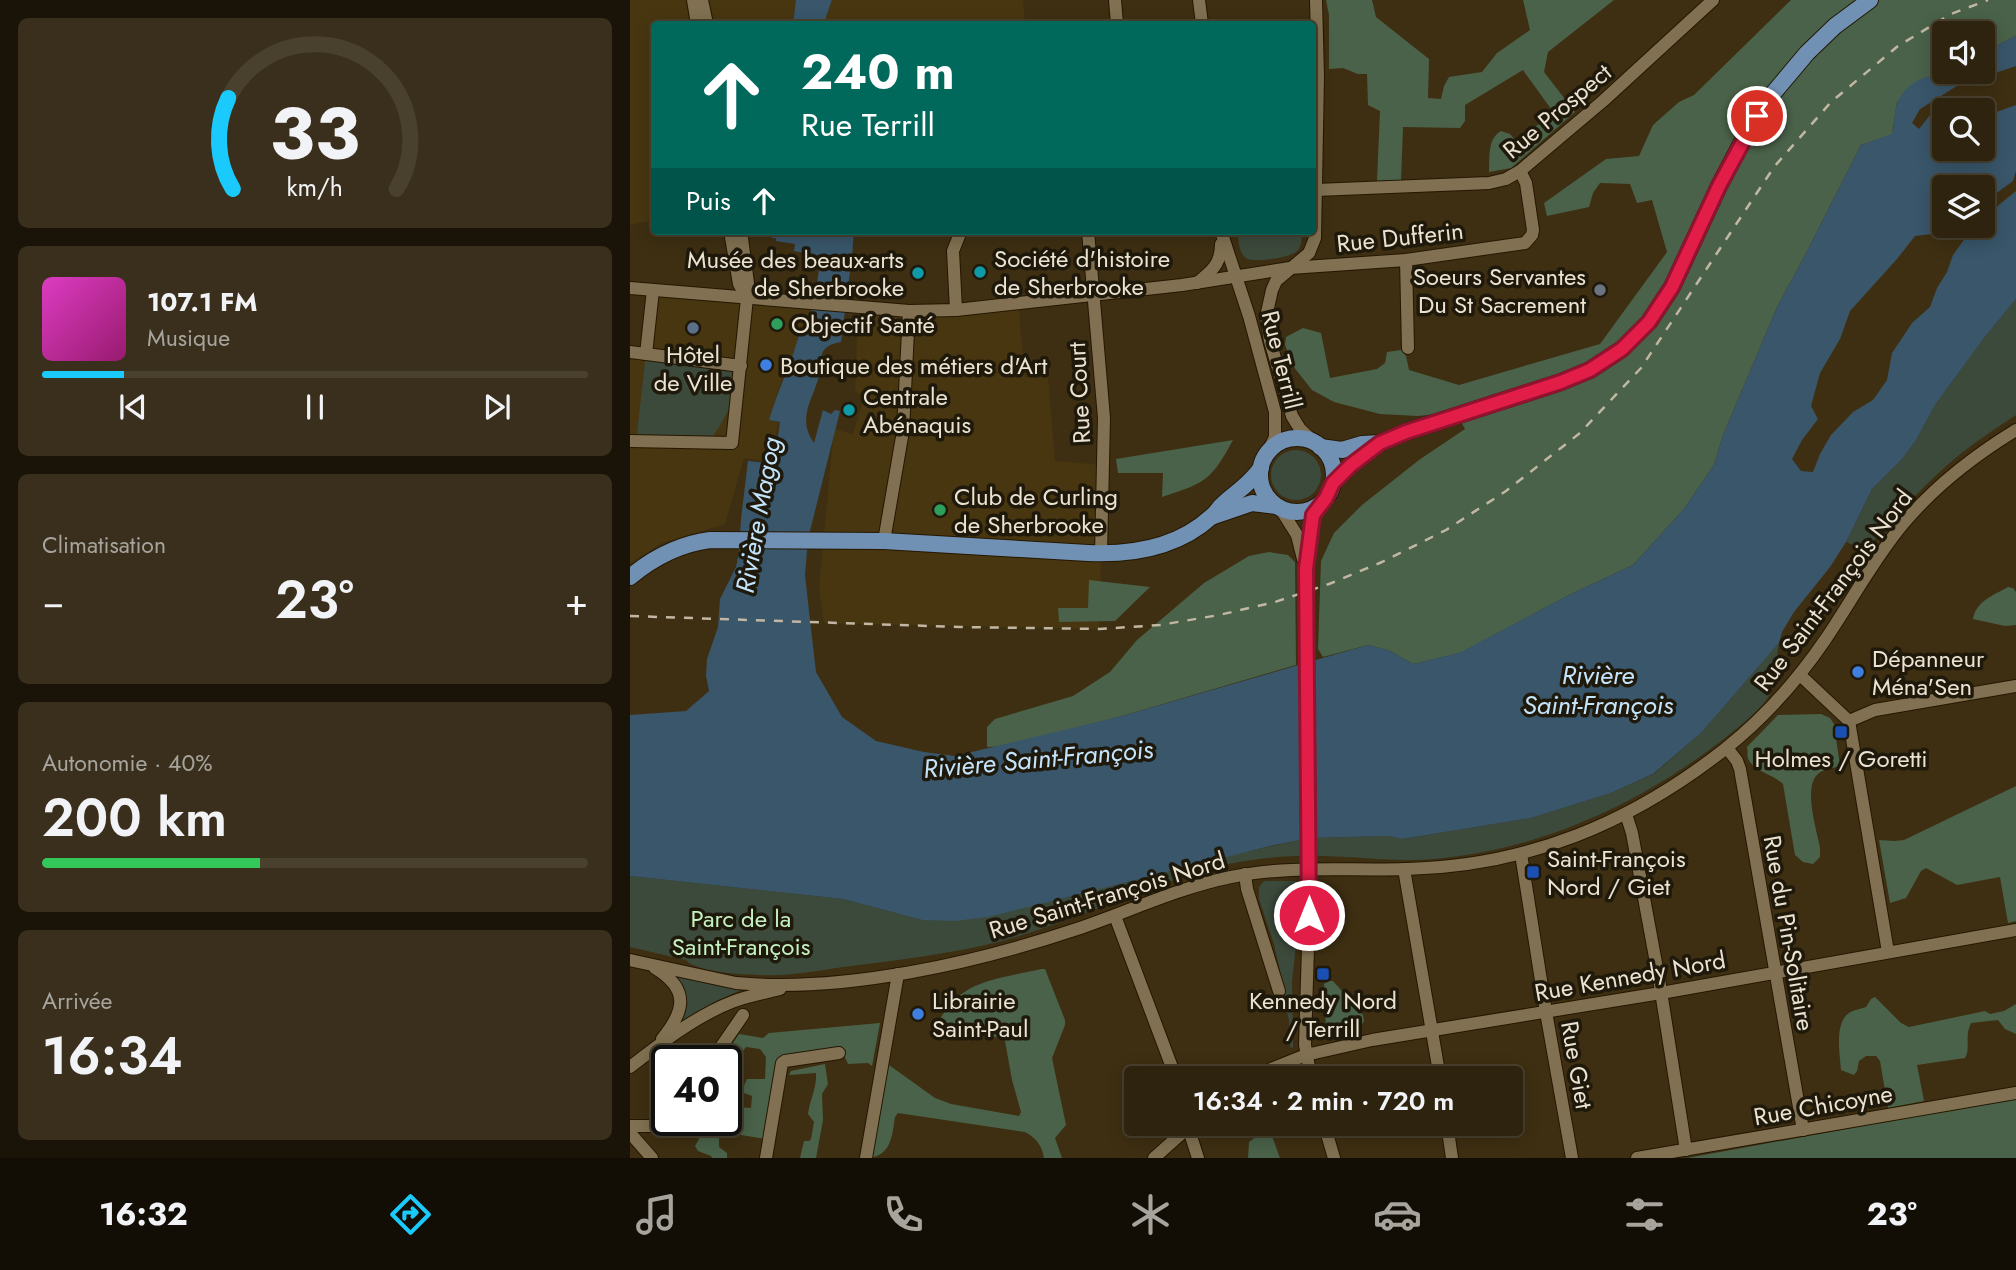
<!DOCTYPE html>
<html lang="fr">
<meta charset="utf-8">
<style>
:root{--surface:#2e230e;--page:#3a2f1c;--text:#f1f3f6;--muted:#a7a49e;--line:#49402e;--accent:#1acafc}
body{margin:0;font-family:Jost,sans-serif;background:var(--page);color:var(--text);height:100vh;display:flex;flex-direction:column;font-size:26px;white-space:nowrap}
*{box-sizing:border-box;margin:0}
p{font-size:23px;color:var(--muted)}
.icon{flex:none;width:38px;height:38px;fill:none;stroke:currentColor;stroke-width:2;stroke-linecap:round;stroke-linejoin:round}
.map{position:relative;flex:1;overflow:hidden}
.drawer{display:flex;flex-direction:column;gap:18px;padding:18px;background:#191308;width:630px}
.drawer>*{flex:none}
.guide{position:absolute;left:21px;top:21px;width:665px;height:214px;border-radius:7px;box-shadow:0 4px 18px #0003,0 0 0 2px var(--line);background:#00695c;color:#fff;overflow:hidden}
.controls{position:absolute;left:1302px;top:21px;display:grid;gap:14px}
.controls a{display:grid;place-items:center;width:63px;height:63px;border-radius:7px;background:var(--surface);box-shadow:0 4px 18px #0003,0 0 0 2px var(--line);font-size:35px}
.speed{position:absolute;left:21px;top:1045px;display:flex;gap:14px;font-size:35px;font-weight:700;text-align:center}
.speed>*{display:grid;place-content:center;width:91px;height:91px;border-radius:50%;background:var(--surface);box-shadow:0 4px 18px #0003,0 0 0 2px var(--line);line-height:1}
.speed .limit{border:4px solid #111;border-radius:10px;background:#fff;color:#111}
.pin{position:absolute;display:grid;place-items:center;width:60px;height:60px;color:#fff;margin:-30px;border:4px solid #fff;border-radius:50%;box-shadow:0 2px 7px #0007}
.me{position:absolute;width:77px;margin:-38px;rotate:0deg;stroke-linejoin:round;filter:drop-shadow(0 0 5px #0008)}
.turn{display:flex;align-items:center;gap:24px;height:147px;padding:0 35px;font-size:32px}
.turn .icon{width:91px;height:91px;stroke-width:2.5}
.turn b{display:block;font-size:49px;line-height:60px}
.then{display:flex;align-items:center;height:66px;padding:0 35px;background:#0003;gap:14px;font-size:26px}
.big{font-size:52px;font-weight:600;line-height:1.1}
.drawer .widget{flex:1;display:flex;flex-direction:column;justify-content:center;gap:10px;min-width:0;padding:0 24px;border-radius:10px;background:var(--page)}
.drawer .dial{align-items:center;gap:0}
.dial svg{height:182px;overflow:visible;fill:none;stroke:var(--line);stroke-width:7;stroke-linecap:round;text-anchor:middle}
.dial text{fill:var(--text);stroke:none}
.song{display:flex;align-items:center;gap:21px}
.cover{width:84px;height:84px;border-radius:10px;background:linear-gradient(135deg,hsl(310 70% 55%),hsl(320 70% 35%))}
.played{height:7px;border-radius:4px;background:linear-gradient(90deg,var(--accent) 15%,var(--line) 15%)}
.keys{display:flex;justify-content:space-around;direction:ltr}
.heat{display:flex;justify-content:space-between;align-items:center;font-size:38px;direction:ltr}
.charge{height:10px;border-radius:5px;background:linear-gradient(90deg,#34c759 40%,var(--line) 0)}
.trip{position:absolute;left:494px;top:1066px;width:399px;height:70px;border-radius:7px;background:var(--surface);box-shadow:0 4px 18px #0003,0 0 0 2px var(--line);font-weight:600;line-height:70px;text-align:center}
.tabs{display:flex;height:112px;justify-content:space-around;align-items:center;background:#120e06;color:var(--muted)}
.tabs .icon{width:49px;height:49px}
.tabs .current{color:var(--accent)}
.tabs b{font-size:32px;color:var(--text)}
main{display:flex;flex:1;min-height:0}
.map>svg:first-child{display:block}
.built{fill:#483610}
.green{fill:#3c4a3c}
.forest{fill:#4a6249}
.water{fill:#39566a}
.lines{fill:none;stroke-linecap:round;stroke-linejoin:round}
.minor-casing{stroke:#251700;stroke-width:14}
.major-casing{stroke:#251700;stroke-width:18}
.minor{stroke:#817152;stroke-width:12}
.major{stroke:#7191b4;stroke-width:16}
.rail{stroke:#c1b7a3;stroke-width:2.5;stroke-dasharray:9 9;stroke-linecap:butt}
.minor-bridge-casing{stroke:#251700;stroke-width:14;stroke-linecap:butt}
.minor-bridge{stroke:#817152;stroke-width:12}
.route-casing{stroke:#92132f;stroke-width:18}
.route{stroke:#e11d48;stroke-width:12}
.culture-dot{fill:#0f9aa8;stroke:#1f190c;stroke-width:2.5}
.worship-dot{fill:#6b7280;stroke:#1f190c;stroke-width:2.5}
.leisure-dot{fill:#2e9e5b;stroke:#1f190c;stroke-width:2.5}
.service-dot{fill:#5c6f8a;stroke:#1f190c;stroke-width:2.5}
.shop-dot{fill:#3f7fe0;stroke:#1f190c;stroke-width:2.5}
.transit-dot{fill:#1a4fb4;stroke:#1f190c;stroke-width:2.5}
.labels{text-anchor:middle;dominant-baseline:central;stroke-width:7;stroke-linejoin:round;paint-order:stroke}
.street-label{font-size:24px;fill:#ebe2d1;stroke:#1f190c}
.poi-label{font-size:24px;fill:#ebe2d1;stroke:#1f190c;text-anchor:start}
.park-label{font-size:24px;fill:#c4f1c1;stroke:#1f190c}
.water-label{font-size:26px;font-style:italic;fill:#c4e4fc;stroke:#1f190c}
</style>
<main>
<section class="drawer">
<div class="widget dial"><svg viewBox="0 0 100 80">
<path d="M14 69A42 42 0 1 1 86 69"/>
<path d="M14 69A42 42 0 0 1 12 29" stroke="#1acafc"/>
<text x="50" y="56" font-size="32" font-weight="700">33</text>
<text x="50" y="72" font-size="11">km/h</text>
</svg></div>
<div class="widget">
<div class="song"><i class="cover"></i><div><b>107.1 FM</b><p>Musique</p></div></div>
<div class="played"></div>
<div class="keys"><svg class="icon" aria-label="previous" viewBox="0 0 24 24"><path d="M18 5L8 12l10 7zM5 5v14"/></svg><svg class="icon" aria-label="pause" viewBox="0 0 24 24"><path d="M8 5v14M16 5v14"/></svg><svg class="icon" aria-label="next" viewBox="0 0 24 24"><path d="M6 5l10 7-10 7zM19 5v14"/></svg></div>
</div>
<div class="widget"><p>Climatisation</p>
<div class="heat"><a>−</a><b class="big">23°</b><a>+</a></div>
</div>
<div class="widget"><p>Autonomie · 40%</p><b class="big">200 km</b><div class="charge"></div></div>
<div class="widget"><p>Arrivée</p><b class="big">16:34</b></div>
</section>
<div class="map">
<svg width="1386" height="1158" viewBox="0 0 1386 1158">
<rect width="100%" height="100%" fill="#3e2f12"/>
<g class="built">
<polygon points="0,0 166,0 163,24 24,24 24,220 0,225"/>
<polygon points="202,0 393,0 395,24 196,24 196,17"/>
<polygon points="23,290 183,305 176,330 170,329 166,346 149,388 139,420 148,423 142,462 114,458 95,524 32,543 0,563 0,352 16,354"/>
<polygon points="388,302 395,377 418,376 425,461 474,465 469,629 194,623 189,588 204,429 223,434 234,396 225,392 228,307"/>
</g>
<g class="green">
<path d="M607 231H672C672 239 672 247 666 252 659 258 622 263 616 258 608 252 609 240 607 231Z"/>
<path d="M1386 299V415C1362 431 1337 447 1315 467 1287 492 1261 522 1235 550L1216 542 1242 489 1273 458 1286 440 1305 405 1354 338Z"/>
<polygon points="16,354 111,366 108,391 91,424 78,443 6,442"/>
<circle cx="666" cy="475" r="25"/>
<path d="M1149 643C1147 655 1145 687 1139 696 1129 712 1106 729 1091 741 1008 805 909 850 804 859 768 862 731 857 695 856 657 855 619 858 582 868 508 889 439 924 364 943 317 954 269 960 221 966 197 969 173 974 149 975 130 976 67 974 56 960L0 947V876L213 899 292 920 531 874 577 860 680 838 759 836 772 839 901 818 981 793 1024 774 1071 733Z"/>
<polygon points="634,881 666,881 667,936 662,981 663,1048 660,1047 659,1020 653,998 653,985 644,944 629,899 629,887"/>
<polygon points="41,974 109,989 111,990 86,1001 52,1022 56,1002"/>
</g>
<g class="forest">
<path d="M696 0H742L746 17 799 59 798 98 811 99 814 86 819 77 852 72 867 53 900 30 893 0H984L918 52 914 72 945 112 881 168 859 172C860 157 857 139 871 131L880 134 886 141 924 113 893 70 835 105V121L830 128 773 127 771 180 747 181 750 111 738 105 737 74H728L713 68 699 69V15Z"/>
<polygon points="1161,0 1386,0 1386,36 1353,52 1353,33 1314,33 1314,71 1267,102 1262,135 1231,145 1173,259 1148,305 1093,435 1084,465 1054,509 1003,565 939,595 830,653 783,664 758,650 738,645 693,657 688,649 691,561 704,533 732,505 789,460 835,429 826,412 788,416 750,414 704,402 682,390 663,366 655,345 656,337 673,328 691,333 700,378 747,369 755,363 757,352 771,350 776,356 779,370 829,385 970,344 1037,252 1022,200 1007,203 1000,184 970,183 963,193 959,207 917,216 914,203 976,159 1009,156 1023,125 1049,102 1064,95"/>
<path d="M603 440C581 481 575 483 532 497L533 473H488L486 459Z"/>
<polygon points="639,552 658,555 665,562 666,665 492,716 375,746 357,747 357,727 365,719 443,696 480,672 507,640 574,583 619,556"/>
<polygon points="459,580 520,587 485,621 429,622 428,608 458,608"/>
<path d="M1378 587 1383 588 1386 592V625L1375 626 1343 619C1346 601 1364 595 1378 587Z"/>
<path d="M1191 714 1200 718 1204 724 1210 766C1203 768 1194 769 1189 773 1172 786 1187 830 1190 848V857L1183 864 1173 862 1165 855 1153 784C1144 775 1124 771 1118 759 1117 755 1118 751 1117 747L1148 715Z"/>
<polygon points="1386,786 1386,921 1378,923 1370,877 1327,885 1296,868 1291,871 1276,898 1260,903 1249,840 1265,841 1274,840"/>
<path d="M411 969H415L435 1020V1025L422 1058 436 1125 425 1138 432 1158H414C412 1145 406 1138 395 1132L268 1113 265 1117C262 1135 262 1154 240 1158L256 1067 259 1065 305 1098 321 1104 389 1116 391 1112 382 1080 375 1041 366 1037 306 1027C328 979 365 980 411 969Z"/>
<polygon points="698,981 703,981 733,1015 734,1021 731,1026 702,1034 696,1030 694,984"/>
<path d="M1245 997 1271 1023 1279 1027 1355 1011 1360 1014 1374 1011 1386 1004V1034L1375 1029 1368 1020 1341 1023C1334 1037 1341 1048 1335 1058L1287 1065 1294 1101 1258 1108 1250 1061 1246 1056H1236L1229 1061 1227 1071 1224 1075 1211 1070C1210 1055 1204 1023 1219 1013 1223 1010 1231 1009 1236 1007L1241 999Z"/>
<polygon points="250,1023 242,1066 238,1063 218,1064 211,1049 150,1058 135,1139 111,1135 103,1131 89,1138 89,1147 97,1153 97,1158 82,1158 81,1156 68,1151 65,1146 69,1139 59,1120 96,1120 97,1110 103,1110 106,1107 121,1108 122,1096 111,1092 117,1079 135,1079 136,1057 130,1049 116,1047 96,1074 96,1060 91,1060 109,1034 133,1038 139,1033"/>
<path d="M195 1064 198 1084 192 1094 193 1120 186 1158H170L174 1141H179L181 1139 184 1122 178 1114C180 1099 187 1088 186 1073L159 1075 161 1071Z"/>
<polygon points="1386,1098 1386,1158 1057,1158"/>
<polygon points="625,1124 640,1124 642,1136 650,1158 618,1158 619,1142 627,1136"/>
</g>
<g class="water">
<polygon points="166,0 202,0 196,17 196,24 163,24"/>
<path d="M1386 36V66L1353 77 1343 76 1290 109 1282 123 1289 129 1300 115 1311 109 1314 111V120L1312 122 1314 123V149H1353V120L1355 116 1386 105V171L1383 181 1353 203V187H1314V226H1326L1319 232 1285 236 1267 259 1220 311 1210 339 1190 373 1181 406 1188 419 1172 440 1162 459 1171 471 1183 472 1190 454 1201 435 1223 412 1243 400 1257 380 1262 353 1282 323 1300 307 1307 288 1317 272 1323 255 1344 226H1353V218L1386 191V299L1354 338 1305 405 1286 440 1273 458 1242 489 1216 542 1200 567 1164 612 1152 632 1149 643 1071 733 1023 774 981 793 901 818 772 839 759 836 680 838 640 846 358 917 325 921 292 920 213 899 0 876V715L56 711 79 691 76 676 77 659 88 627 90 599 106 567 109 552 111 519 118 461 144 464 150 422 139 420C148 389 163 360 171 328L176 329 185 297 191 256 164 251 165 244 146 241V238H142L141 231H224L222 256 211 342C183 347 194 362 188 380 180 404 168 420 184 443L193 410 201 414 205 410 210 411 178 539 175 575 180 620 186 672 212 717 246 741 294 752 325 756 492 716 738 645 758 650 783 664 829 653 939 595 1003 565 1054 509 1084 465 1093 435 1148 305 1173 259 1231 145 1262 134C1265 124 1264 110 1268 101 1284 69 1323 72 1353 72V52Z"/>
</g>
<g class="lines">
<g class="minor-casing">
<g id="minor">
<polyline points="63,0 67,24"/>
<polyline points="72,0 77,24"/>
<polyline points="485,0 487,24"/>
<polyline points="569,0 572,24"/>
<polyline points="686,190 859,183 876,179 890,171 973,101 1083,0"/>
<polyline points="100,231 109,284 117,297"/>
<polyline points="458,231 474,418 471,554"/>
<polyline points="591,231 619,316 645,412 645,437 637,454"/>
<polyline points="776,260 778,348"/>
<path d="M567 283C582 271 591 264 591 244"/>
<polyline points="0,288 279,311 326,310 552,285 660,268 776,260 895,243 902,235 903,230 896,183 890,171"/>
<polyline points="326,310 323,251 331,231"/>
<polyline points="0,352 111,366"/>
<polyline points="16,354 23,290"/>
<polyline points="0,441 102,443 117,298 118,283 111,231"/>
<polyline points="685,443 670,429 662,416 640,341 636,317 642,290 646,281 679,253 685,238 688,76 686,0"/>
<polyline points="650,508 667,535 673,559"/>
<polyline points="254,541 273,431 279,311"/>
<polyline points="676,569 681,520 690,504"/>
<polyline points="1170,675 1219,721 1258,952"/>
<polyline points="1219,721 1245,710 1386,686"/>
<polyline points="1097,748 1107,761 1110,769 1173,1130"/>
<polyline points="996,814 1002,833 1029,979 1056,1150"/>
<polyline points="891,854 916,1012 942,1158"/>
<polyline points="774,869 810,1078"/>
<polyline points="615,874 617,889 649,991"/>
<polyline points="679,915 675,1045 681,1078"/>
<polyline points="485,916 546,1078"/>
<path d="M0 960 106 983C214 993 345 963 447 929 498 912 547 888 601 877 659 865 718 871 777 869 898 866 1001 823 1095 749 1134 718 1167 681 1195 640 1221 602 1243 560 1273 524 1304 487 1345 455 1386 430"/>
<path d="M25 968C60 989 55 1011 32 1039"/>
<polyline points="82,1060 113,1015"/>
<path d="M0 1067C31 1043 66 1016 102 1002 117 996 135 993 150 989"/>
<polyline points="626,1078 641,1069 676,1055 742,1040 1031,993 1386,930"/>
<polyline points="694,1124 704,1158"/>
<polyline points="817,1124 822,1158"/>
<polyline points="0,1126 33,1126 45,1120"/>
<polyline points="558,1127 568,1158"/>
<polyline points="0,1133 22,1158"/>
<polyline points="136,1158 152,1063 155,1061 209,1053"/>
<polyline points="236,1158 268,974"/>
<polyline points="524,1158 562,1124"/>
<polyline points="1007,1158 1386,1093"/>
</g>
</g>
<g class="major-casing">
<g id="major">
<circle cx="667" cy="475" r="37"/>
<polyline points="690,447 712,450 732,444 750,443 776,432 931,382 960,370 992,349 1019,322 1042,287 1089,186 1119,129 1135,103 1177,53 1205,26 1240,0"/>
<polyline points="703,483 721,465 750,443"/>
<polyline points="584,516 622,503 646,506"/>
<path d="M0 577C24 557 49 544 80 540L254 541 458 553C502 555 547 548 581 517 585 514 588 509 592 505 607 491 618 486 631 468"/>
</g>
</g>
<use href="#minor" class="minor"/>
<use href="#major" class="major"/>
<polyline class="rail" points="0,616 330,627 469,629 530,625 589,615 645,602 699,584 752,562 816,530 876,491 950,433 1011,368 1144,167 1201,102 1268,46 1321,14 1358,0"/>
<g class="minor-bridge-casing">
<polyline id="minor-bridge" points="676,569 679,915"/>
</g>
<use href="#minor-bridge" class="minor-bridge"/>
</g>
<g class="lines">
<g class="route-casing">
<polyline id="route" points="679,915 676,569 683,515 696,498 703,483 721,465 750,443 776,432 931,382 960,370 992,349 1019,322 1042,287 1089,186 1127,116"/>
</g>
<use href="#route" class="route"/>
</g>
<g class="culture-dot">
<circle cx="350" cy="272" r="7"/>
<circle cx="288" cy="273" r="7"/>
<circle cx="219" cy="410" r="7"/>
</g>
<circle class="worship-dot" cx="970" cy="290" r="7"/>
<g class="leisure-dot">
<circle cx="147" cy="324" r="7"/>
<circle cx="310" cy="510" r="7"/>
</g>
<circle class="service-dot" cx="63" cy="328" r="7"/>
<g class="shop-dot">
<circle cx="136" cy="365" r="7"/>
<circle cx="1228" cy="672" r="7"/>
<circle cx="288" cy="1014" r="7"/>
</g>
<g class="transit-dot">
<rect x="1204" y="725" width="14" height="14" rx="3.5"/>
<rect x="896" y="865" width="14" height="14" rx="3.5"/>
<rect x="686" y="967" width="14" height="14" rx="3.5"/>
</g>
<g class="labels">
<g class="street-label">
<text transform="translate(927 111) rotate(-40)">Rue Prospect</text>
<text transform="translate(770 237) rotate(-6)">Rue Dufferin</text>
<text transform="translate(652 360) rotate(76)">Rue Terrill</text>
<text transform="translate(449 393) rotate(-93)">Rue Court</text>
<text transform="translate(1203 590) rotate(-53)">Rue Saint-François Nord</text>
<text transform="translate(477 895) rotate(-17)">Rue Saint-François Nord</text>
<text transform="translate(1159 933) rotate(80)">Rue du Pin-Solitaire</text>
<text transform="translate(1000 976) rotate(-10)">Rue Kennedy Nord</text>
<text transform="translate(947 1065) rotate(80)">Rue Giet</text>
<text transform="translate(1193 1105) rotate(-10)">Rue Chicoyne</text>
</g>
<g class="poi-label">
<text x="364" y="258">Société d'histoire<tspan x="364" dy="28">de Sherbrooke</tspan></text>
<text x="274" y="259" text-anchor="end">Musée des beaux-arts<tspan x="274" dy="28">de Sherbrooke</tspan></text>
<text x="956" y="276" text-anchor="end">Soeurs Servantes<tspan x="956" dy="28">Du St Sacrement</tspan></text>
<text x="161" y="324">Objectif Santé</text>
<text x="63" y="354" text-anchor="middle">Hôtel<tspan x="63" dy="28">de Ville</tspan></text>
<text x="150" y="365">Boutique des métiers d'Art</text>
<text x="233" y="396">Centrale<tspan x="233" dy="28">Abénaquis</tspan></text>
<text x="324" y="496">Club de Curling<tspan x="324" dy="28">de Sherbrooke</tspan></text>
<text x="1242" y="658">Dépanneur<tspan x="1242" dy="28">Ména'Sen</tspan></text>
<text x="1211" y="758" text-anchor="middle">Holmes / Goretti</text>
<text x="917" y="858">Saint-François<tspan x="917" dy="28">Nord / Giet</tspan></text>
<text x="302" y="1000">Librairie<tspan x="302" dy="28">Saint-Paul</tspan></text>
<text x="693" y="1000" text-anchor="middle">Kennedy Nord<tspan x="693" dy="28">/ Terrill</tspan></text>
</g>
<g class="park-label">
<text x="111" y="918">Parc de la<tspan x="111" dy="28">Saint-François</tspan></text>
</g>
<g class="water-label">
<text transform="translate(128 515) rotate(-80)">Rivière Magog</text>
<text x="968" y="675">Rivière<tspan x="968" dy="30">Saint-François</tspan></text>
<text transform="translate(408 759) rotate(-5)">Rivière Saint-François</text>
</g>
</g>
</svg>
<div class="controls">
<a><svg class="icon" aria-label="sound" viewBox="0 0 24 24"><path d="M4 9h4l5-4v14l-5-4H4zM17 9q2 3 0 6"/></svg></a>
<a><svg class="icon" aria-label="search" viewBox="0 0 24 24"><circle cx="10" cy="10" r="6"/><path d="M15 15l6 6"/></svg></a>
<a><svg class="icon" aria-label="layers" viewBox="0 0 24 24"><path d="M12 4l9 5-9 5-9-5zM3 14l9 5 9-5"/></svg></a>
</div>
<div class="speed"><div class="limit">40</div></div>
<div class="pin" style="left:1127px;top:116px;background:#d93025"><svg class="icon" aria-label="arrive" viewBox="0 0 24 24"><path d="M6 21V4h12l-3 4 3 4H6"/></svg></div>
<svg class="me" style="left:679px;top:915px" viewBox="-20 -20 40 40"><circle r="17" fill="#e11d48" stroke="#fff" stroke-width="3"/><path d="M0-11L8 9 0 5-8 9z" fill="#fff"/></svg>
<div class="trip">16:34 · 2 min · 720 m</div>
<div class="guide">
<div class="turn"><svg class="icon" aria-label="ahead" viewBox="0 0 24 24"><path d="M12 20V5M6 11l6-6 6 6"/></svg><div><b>240 m</b>Rue Terrill</div></div>
<div class="then">Puis<svg class="icon" aria-label="ahead" viewBox="0 0 24 24"><path d="M12 20V5M6 11l6-6 6 6"/></svg></div>
</div>
</div>
</main>
<nav class="tabs">
<b>16:32</b>
<svg class="icon current" aria-label="directions" viewBox="0 0 24 24"><path d="M12 3l9 9-9 9-9-9zM9 14v-3h6M13 9l2 2-2 2"/></svg>
<svg class="icon" aria-label="music" viewBox="0 0 24 24"><path d="M9 18V5l10-2v13"/><circle cx="6" cy="18" r="3"/><circle cx="16" cy="16" r="3"/></svg>
<svg class="icon" aria-label="phone" viewBox="0 0 24 24"><path d="M5 4h4l2 5-3 2q2 4 5 5l2-3 5 2v4C11 20 4 13 5 4z"/></svg>
<svg class="icon" aria-label="climate" viewBox="0 0 24 24"><path d="M12 3v18M4 7l16 10M4 17L20 7"/></svg>
<svg class="icon" aria-label="car" viewBox="0 0 24 24"><path d="M5 17H2v-5l4-1 3-4h7l3 4 3 1v5h-3M9 17h6M6 11h13"/><circle cx="7" cy="17" r="2"/><circle cx="17" cy="17" r="2"/></svg>
<svg class="icon" aria-label="filters" viewBox="0 0 24 24"><path d="M4 7h16M4 17h16"/><circle cx="9" cy="7" r="2"/><circle cx="15" cy="17" r="2"/></svg>
<b>23°</b>
</nav>
